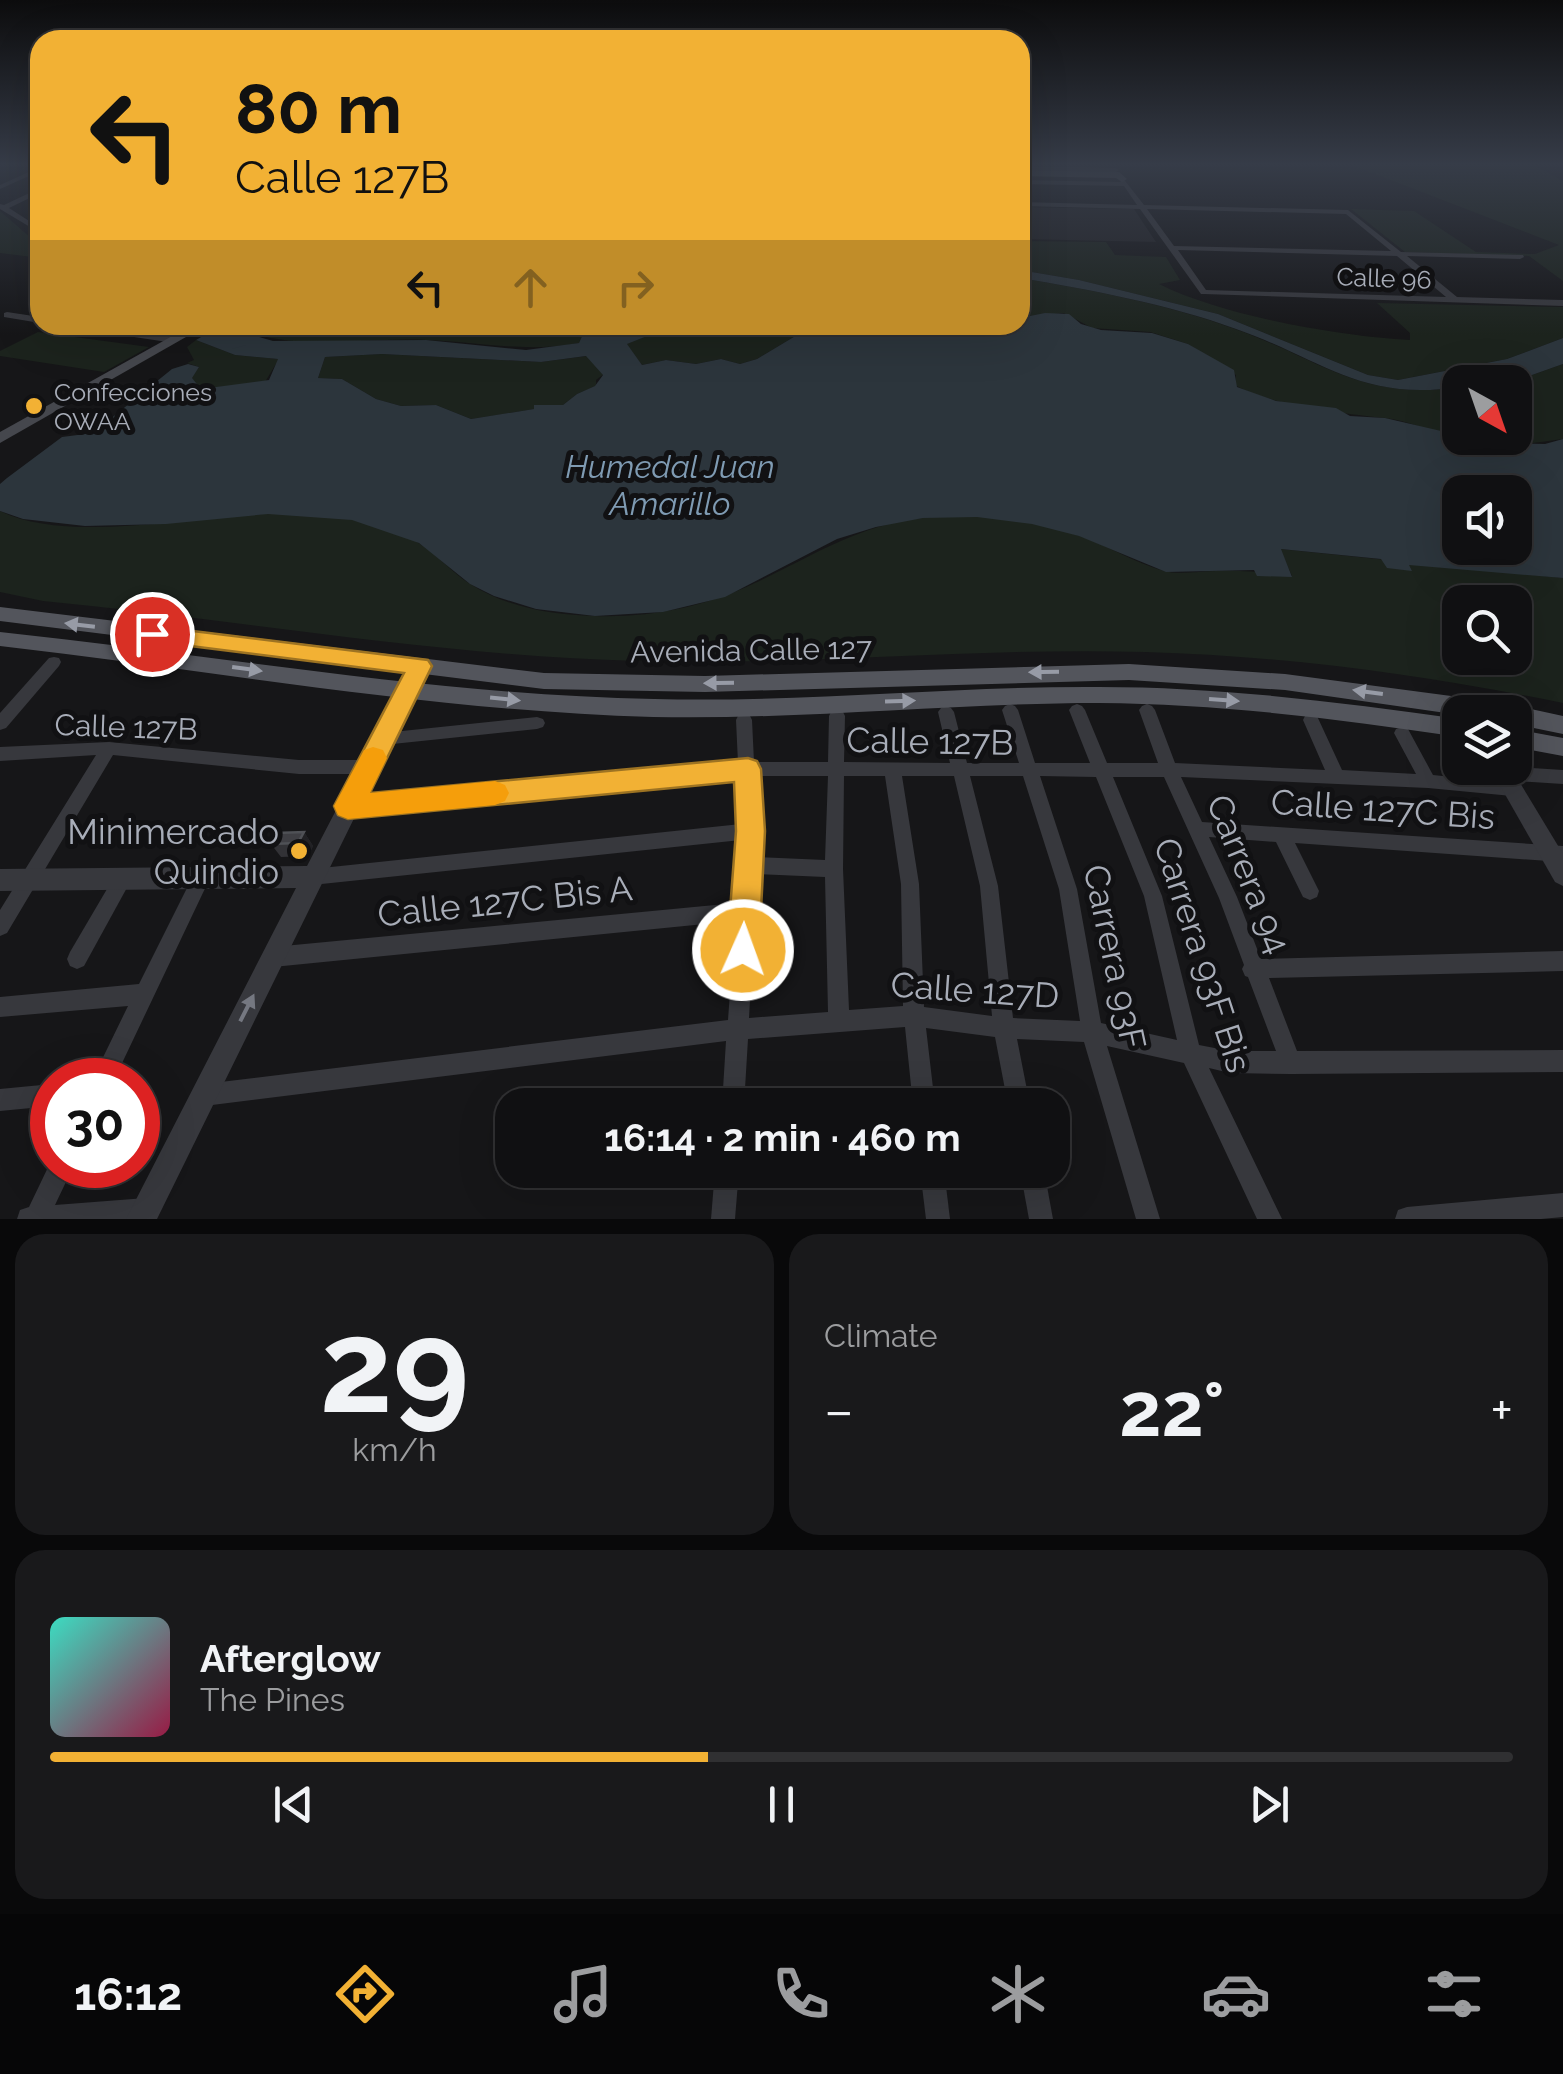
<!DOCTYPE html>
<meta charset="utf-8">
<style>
:root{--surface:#101012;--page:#19191b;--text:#f1f3f6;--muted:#9c9d9f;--line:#303032;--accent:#f2b134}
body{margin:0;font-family:Raleway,sans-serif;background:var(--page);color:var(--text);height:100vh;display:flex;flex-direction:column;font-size:38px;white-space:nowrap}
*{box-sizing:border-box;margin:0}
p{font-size:32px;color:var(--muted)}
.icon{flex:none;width:55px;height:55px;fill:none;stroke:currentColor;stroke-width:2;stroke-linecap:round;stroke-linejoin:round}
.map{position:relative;height:1219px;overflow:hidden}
.sheet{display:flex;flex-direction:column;gap:15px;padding:15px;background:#09090a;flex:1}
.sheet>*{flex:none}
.guide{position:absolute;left:30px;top:30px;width:1000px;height:305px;border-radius:30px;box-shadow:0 10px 40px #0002,0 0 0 2px var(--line);background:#f2b134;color:#111;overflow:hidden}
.needle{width:65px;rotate:140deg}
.tools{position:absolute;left:1442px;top:365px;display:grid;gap:20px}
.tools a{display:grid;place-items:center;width:90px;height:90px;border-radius:20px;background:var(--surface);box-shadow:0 10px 40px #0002,0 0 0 2px var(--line);font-size:50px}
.speed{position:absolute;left:30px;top:1058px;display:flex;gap:20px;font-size:50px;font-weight:700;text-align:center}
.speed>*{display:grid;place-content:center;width:130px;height:130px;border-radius:50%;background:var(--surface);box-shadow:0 10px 40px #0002,0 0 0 2px var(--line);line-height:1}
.speed .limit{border:15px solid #d22;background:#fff;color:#111}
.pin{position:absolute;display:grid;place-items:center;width:85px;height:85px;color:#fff;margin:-42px;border:5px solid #fff;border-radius:50%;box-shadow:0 2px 10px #0007}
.me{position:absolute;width:110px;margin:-55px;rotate:2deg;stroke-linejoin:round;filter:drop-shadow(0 0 8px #0008)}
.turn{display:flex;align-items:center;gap:35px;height:210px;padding:0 40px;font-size:45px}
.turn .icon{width:130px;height:130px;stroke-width:2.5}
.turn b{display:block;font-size:70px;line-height:85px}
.lanes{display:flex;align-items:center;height:95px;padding:0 40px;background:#0003;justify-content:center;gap:50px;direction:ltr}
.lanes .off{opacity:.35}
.big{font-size:75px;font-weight:700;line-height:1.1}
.sheet .tile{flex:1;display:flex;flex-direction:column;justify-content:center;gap:15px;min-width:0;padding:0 35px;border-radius:30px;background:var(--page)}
.sheet .dial{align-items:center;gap:0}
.dial b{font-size:130px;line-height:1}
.song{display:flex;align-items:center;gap:30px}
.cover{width:120px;height:120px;border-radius:15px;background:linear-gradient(135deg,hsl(170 70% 55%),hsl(340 70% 35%))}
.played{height:10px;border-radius:5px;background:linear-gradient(90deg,var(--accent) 45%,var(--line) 45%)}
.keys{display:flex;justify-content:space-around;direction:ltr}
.heat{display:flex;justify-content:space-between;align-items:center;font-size:55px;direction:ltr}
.sheet .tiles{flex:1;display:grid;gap:15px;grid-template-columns:1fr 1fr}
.tile:last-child{grid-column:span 2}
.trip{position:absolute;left:495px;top:1088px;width:575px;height:100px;border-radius:30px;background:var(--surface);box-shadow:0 10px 40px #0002,0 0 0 2px var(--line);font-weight:700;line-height:100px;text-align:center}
.tab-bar{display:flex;height:160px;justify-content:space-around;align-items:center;background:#060607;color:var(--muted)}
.tab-bar .icon{width:70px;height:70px}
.tab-bar .active{color:var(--accent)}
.tab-bar b{font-size:45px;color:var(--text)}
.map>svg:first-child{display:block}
.built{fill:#222225}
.green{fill:#1c231d;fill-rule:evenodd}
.water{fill:#2c353c;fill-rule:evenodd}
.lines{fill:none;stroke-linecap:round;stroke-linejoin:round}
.river{fill:#2c353c;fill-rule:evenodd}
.minor{fill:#37383d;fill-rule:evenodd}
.tertiary{fill:#37383d;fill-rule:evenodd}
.secondary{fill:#45474d;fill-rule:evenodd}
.primary{fill:#53555c;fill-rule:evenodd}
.wall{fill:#323236}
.shaded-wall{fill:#212124}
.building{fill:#3f3f44;stroke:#4f5156;stroke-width:2.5}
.oneway{fill:#979ba6}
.oneway2{fill:#757881}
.route{fill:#f2b134;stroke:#9d7322;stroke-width:2.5}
.slow{fill:#f59e0b}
.poi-dot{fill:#f2b134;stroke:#111113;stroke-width:4}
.labels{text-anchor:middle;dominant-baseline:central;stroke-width:10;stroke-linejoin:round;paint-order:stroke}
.far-street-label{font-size:25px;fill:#a8adb8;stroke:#111113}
.far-poi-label{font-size:25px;fill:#a8adb8;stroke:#111113;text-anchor:start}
.street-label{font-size:30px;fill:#a8adb8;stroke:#111113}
.water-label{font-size:32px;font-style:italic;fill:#7f9bb3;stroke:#111113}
.near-street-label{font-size:35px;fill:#a8adb8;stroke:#111113}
.near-poi-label{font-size:35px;fill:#a8adb8;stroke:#111113;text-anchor:end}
</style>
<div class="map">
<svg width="1563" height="1219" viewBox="0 0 1563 1219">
<rect width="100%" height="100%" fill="#161618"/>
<polygon class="built" points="1020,207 1134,209 1156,242 1020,239"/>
<g class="green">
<polygon points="1352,165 1534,165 1563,181 1563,281 1529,256 1405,252 1351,209 1414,211 1476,252 1535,254 1559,245"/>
<polygon points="0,211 31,238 40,239 40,258 0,253"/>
<path d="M1020 241 1106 242 1115 255 1166 257 1180 280 1159 284C1223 316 1339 336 1410 340V333L1377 303 1563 307V338L1507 359 1398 380 1368 375 1218 314 1079 280 1020 270Z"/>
<path d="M1020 278C1091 290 1167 304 1235 329 1320 359 1361 402 1460 387V436C1434 434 1411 421 1385 418 1342 413 1272 406 1235 385L1236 375 1188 344 1150 332 1092 328 1064 313 1020 318Z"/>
<path d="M241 325H587L579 343C526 353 479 342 426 340 365 337 300 352 243 330Z"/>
<polygon points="675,325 813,325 801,328 797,335 757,359 740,364 721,359 696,364 666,360 642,365 626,344"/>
<polygon points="38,332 149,347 104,372 0,356 0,351"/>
<polygon points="196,340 235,355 279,359 265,382 201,389 191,378 199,367 187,363 194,360 187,347"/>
<polygon points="382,354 541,362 587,356 604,374 596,380 596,386 577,394 563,405 535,405 535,409 471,419 436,405 401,406 376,399 342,379 318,378 325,357"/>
<polygon points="1563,364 1563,439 1519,445 1471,438 1515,438 1515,382 1487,382 1532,375"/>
<path d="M0 511C76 548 216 509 300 514 340 516 382 522 417 542 437 554 451 572 470 584 506 607 552 615 594 616 649 618 705 607 755 583 807 559 850 530 908 520 964 511 1026 518 1080 536 1108 546 1135 563 1164 571 1179 575 1200 571 1216 571 1242 570 1266 572 1292 576L1280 549 1563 578V703C1425 675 1286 656 1145 652 976 647 807 666 638 661 439 656 241 620 43 601L0 592ZM1460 602H1515V658H1460Z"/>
</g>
<g class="water">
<path d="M1020 270 1079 280 1218 314 1368 375 1398 380 1507 359 1563 338V364L1532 375 1460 382V387C1360 402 1322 359 1236 329 1168 304 1091 290 1020 278Z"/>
<path d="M1045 313 1069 314 1081 324 1101 330 1152 333 1188 344 1234 370 1237 387 1276 401 1336 408 1350 416 1385 418 1493 443 1545 444 1563 439V578L1409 565 1412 571 1387 568 1381 559 1281 549 1292 577 1257 576 1254 570 1166 572 1079 536 1032 524 977 517 923 518 876 527 837 539 725 597 663 612 595 616 536 609 494 596 470 584 419 543 352 520 268 514 166 524 85 526 23 519 0 511V484L7 478 62 437 93 433 172 369 188 364 199 367 192 378 201 389 269 380 278 359 235 355 196 340 220 326 273 341 426 340 526 350 579 343 587 325H675L627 344 642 365 666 360 696 364 721 359 740 364 757 359 797 335 801 328 813 325H1020V318ZM382 354 541 362 586 356 603 375 595 386 577 394 563 405H534V409L471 419 436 405 401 406 376 399 342 379 318 378 325 357ZM1515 492V548H1460V492Z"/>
</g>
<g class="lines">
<polygon class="river" points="184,325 206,325 246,345 232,349"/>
<g class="minor">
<polygon points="1020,166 1116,168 1119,170 1116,172 1020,170"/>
<polygon points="40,167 40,171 0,189 0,185"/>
<path d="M1122 177 1144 205 1348 210 1401 252 1523 255 1524 257 1520 259 1407 256 1457 297 1563 300V306L1204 294H1201L1140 209 1020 206V202L1137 205 1124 186 1020 184V180L1121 182 1119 179ZM1147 209 1346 214 1391 251 1174 246ZM1178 250 1397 256 1446 297 1206 290Z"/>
<polygon points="40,188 40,193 9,208 40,228 40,233 0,209 0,204 4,205"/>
<polygon points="7,312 40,317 40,323 4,317 4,313"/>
<polygon points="70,325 92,325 174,337 179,340 174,343 74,328"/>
<polygon points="54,657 59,658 61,662 59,666 6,728 0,730 0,713 49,658"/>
<path d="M1010 704 1015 706 1018 710 1035 763H1090L1069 710 1072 706 1077 704 1082 706 1085 710 1107 763H1158L1139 710 1142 706 1147 704 1152 706 1155 710 1175 763 1325 770 1303 720 1305 716 1311 714 1317 716 1342 770 1416 774 1394 733 1396 729 1402 727 1408 729 1433 775 1518 784 1520 789 1518 794 1512 796 1428 788 1181 777 1202 822 1563 846V862L1295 843 1319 891 1317 897 1310 900 1303 897 1276 842 1209 837 1237 897 1261 959 1563 951V971L1269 978 1297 1051 1563 1050V1072L1291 1074 1230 1073 1209 1068 1282 1219H1257L1184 1063 1107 1046 1160 1219H1136L1084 1042 1017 1039 1030 1105H1008L995 1037 926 1028 935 1105H913L905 1027 748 1039 744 1105H722L726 1041 204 1106 196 1103 193 1095 196 1087 204 1084 728 1020 735 921 273 967 266 964 263 957 266 950 273 947 736 903 741 840 312 885 306 883 303 877 306 871 312 869 741 824 739 777 349 813 343 811 340 806 343 801 738 763 736 720 738 716 744 714 750 716 752 720 754 762H828L829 716 831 712 837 710 843 712 845 716 844 762 950 763 938 712 941 708 946 706 951 708 954 712 967 763H1019L1002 710 1005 706ZM755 776H828L825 860 757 857 759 831ZM844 776H885L901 884 903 1006 849 1010 843 869ZM902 776H954L980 886 992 1016 924 1007 919 884ZM970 776H1023L1059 889 1080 1021 1013 1018 998 886ZM1040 776 1096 777 1144 896 1177 1040 1101 1023 1077 889ZM1113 777H1164L1219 898 1244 965 1242 969 1245 976 1248 977 1276 1051H1230L1199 1045 1162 896ZM757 874 825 877 828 1012 749 1018Z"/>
<polygon points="537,717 543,719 545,723 543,727 537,729 383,745 377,743 375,739 377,735 383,733"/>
<polygon points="109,742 299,760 369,760 375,762 377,767 375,772 369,774 299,774 113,755 7,933 0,936 0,910 96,755 0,761 0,747"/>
<polygon points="1515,767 1563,770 1563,784 1503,780 1497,778 1495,773 1499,768"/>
<polygon points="123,870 129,872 132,878 129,884 84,966 77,969 70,966 67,959 70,952 117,872"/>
<polygon points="201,870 207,872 210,878 114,1080 92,1080 128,1006 0,1017 0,997 139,984 195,872"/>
<polygon points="52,1084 52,1106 0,1111 0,1089"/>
<polygon points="52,1159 52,1165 74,1165 55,1205 146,1198 155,1201 158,1210 155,1219 17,1219 20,1210 29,1207"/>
<polygon points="715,1170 739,1170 735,1219 711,1219"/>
<polygon points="920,1170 944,1170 950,1219 926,1219"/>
<polygon points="1020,1170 1044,1170 1053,1219 1029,1219"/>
<polygon points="1563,1193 1563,1217 1541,1219 1395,1219 1398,1210 1407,1207"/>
</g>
<g class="tertiary">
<polygon points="420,659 427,661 429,666 157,1219 126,1219 296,888 0,891 0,869 307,866 411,666 413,661"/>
<polygon points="1490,768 1511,768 1563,854 1563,886 1555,882"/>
</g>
<g class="secondary">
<polygon points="1020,170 1119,172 1127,179 1122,182 1116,178 1020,176"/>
<polygon points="192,325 207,325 0,443 0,432"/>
</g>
<g class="primary">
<polygon points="0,607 544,673 705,676 1129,664 1285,674 1504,703 1563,716 1563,734 1515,724 1515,712 1460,715 1285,690 1129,680 705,692 544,689 0,621"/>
<path d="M0 632C217 655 435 695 654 699 802 703 951 686 1099 687 1220 687 1340 702 1460 719V737C1340 719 1220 704 1099 703 951 703 802 720 653 717 434 711 217 671 0 646Z"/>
<polygon points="1515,729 1563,738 1563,756 1515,747"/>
</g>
</g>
<polygon class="wall" points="304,832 313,846 308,856 281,857 271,844"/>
<polygon class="shaded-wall" points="304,832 313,846 308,856 298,843"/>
<polygon class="building" points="304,832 298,843 271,844 276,833"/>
<defs><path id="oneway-solid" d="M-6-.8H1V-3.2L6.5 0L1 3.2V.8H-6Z" transform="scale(2.5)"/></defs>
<g class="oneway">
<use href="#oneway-solid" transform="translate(80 625) rotate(-173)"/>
<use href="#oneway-solid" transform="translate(247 669) rotate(8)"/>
<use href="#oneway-solid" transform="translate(1044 672) rotate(179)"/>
<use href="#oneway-solid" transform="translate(719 683) rotate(179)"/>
<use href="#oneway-solid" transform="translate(1368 692) rotate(-172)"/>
<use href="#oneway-solid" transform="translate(505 699) rotate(6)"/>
<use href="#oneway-solid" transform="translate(1224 700) rotate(4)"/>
<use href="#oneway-solid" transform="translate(900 701) rotate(-2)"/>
</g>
<use class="oneway2" href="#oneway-solid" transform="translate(247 1008) rotate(-63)"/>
<linearGradient id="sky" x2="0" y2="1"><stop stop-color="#0c0c0d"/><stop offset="0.49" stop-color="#363c48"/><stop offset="1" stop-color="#363c48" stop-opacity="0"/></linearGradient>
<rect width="1563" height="335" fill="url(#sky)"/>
<polygon class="route" points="152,626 428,660 432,666 370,793 748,758 757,761 761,769 765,831 759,950 754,961 743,966 731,961 727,950 736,831 734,782 348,819 338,815 334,806 404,673 143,640 140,634 143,628"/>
<polygon class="slow" points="373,747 383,750 387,758 370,793 495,781 505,785 509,793 505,801 495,805 348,819 338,815 334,806 364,750"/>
<g class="poi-dot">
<circle cx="34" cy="406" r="10"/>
<circle cx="299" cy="851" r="10"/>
</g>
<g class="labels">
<g class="far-street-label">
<text transform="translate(1384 278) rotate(2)">Calle 96</text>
</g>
<g class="far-poi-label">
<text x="54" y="392">Confecciones<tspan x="54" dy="29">OWAA</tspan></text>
</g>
<g class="street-label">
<text transform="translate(751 650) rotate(-1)">Avenida Calle 127</text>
<text transform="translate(126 727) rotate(2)">Calle 127B</text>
</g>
<g class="water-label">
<text x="670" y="466">Humedal Juan<tspan x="670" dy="37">Amarillo</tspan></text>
</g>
<g class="near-street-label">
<text transform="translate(930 741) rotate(1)">Calle 127B</text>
<text transform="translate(1383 809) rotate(4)">Calle 127C Bis</text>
<text transform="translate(1249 874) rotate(68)">Carrera 94</text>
<text transform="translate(505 901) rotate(-6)">Calle 127C Bis A</text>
<text transform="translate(1203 955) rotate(72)">Carrera 93F Bis</text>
<text transform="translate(1115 957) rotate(78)">Carrera 93F</text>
<text transform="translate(975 990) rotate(4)">Calle 127D</text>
</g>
<g class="near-poi-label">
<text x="279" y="831">Minimercado<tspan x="279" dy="40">Quindio</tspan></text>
</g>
</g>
</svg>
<div class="tools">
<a><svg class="needle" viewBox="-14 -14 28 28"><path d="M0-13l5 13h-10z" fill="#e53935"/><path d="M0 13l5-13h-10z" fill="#9c9d9f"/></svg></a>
<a><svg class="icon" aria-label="sound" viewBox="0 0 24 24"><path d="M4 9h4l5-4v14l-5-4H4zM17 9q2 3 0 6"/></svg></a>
<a><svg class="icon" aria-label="search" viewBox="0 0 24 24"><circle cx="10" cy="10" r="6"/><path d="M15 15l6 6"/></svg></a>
<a><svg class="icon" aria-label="layers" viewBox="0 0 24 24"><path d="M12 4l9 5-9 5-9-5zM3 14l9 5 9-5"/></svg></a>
</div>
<div class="speed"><div class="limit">30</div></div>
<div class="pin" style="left:152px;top:634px;background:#d93025"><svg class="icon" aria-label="arrive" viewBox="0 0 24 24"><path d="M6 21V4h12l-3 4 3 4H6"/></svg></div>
<svg class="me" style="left:743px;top:950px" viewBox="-20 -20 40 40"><circle r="17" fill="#f2b134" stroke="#fff" stroke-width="3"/><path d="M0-11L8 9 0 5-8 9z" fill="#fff"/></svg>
<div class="trip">16:14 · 2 min · 460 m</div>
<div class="guide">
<div class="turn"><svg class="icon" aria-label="left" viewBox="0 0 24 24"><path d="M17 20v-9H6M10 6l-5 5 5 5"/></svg><div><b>80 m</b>Calle 127B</div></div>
<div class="lanes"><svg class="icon" aria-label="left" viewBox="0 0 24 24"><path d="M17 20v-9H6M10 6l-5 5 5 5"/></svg><svg class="icon off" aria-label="ahead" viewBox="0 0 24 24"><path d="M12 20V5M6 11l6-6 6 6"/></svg><svg class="icon off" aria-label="right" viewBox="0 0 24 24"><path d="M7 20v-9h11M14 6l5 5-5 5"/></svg></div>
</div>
</div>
<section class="sheet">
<div class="tiles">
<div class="tile dial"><b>29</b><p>km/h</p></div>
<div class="tile"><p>Climate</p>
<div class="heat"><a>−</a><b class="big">22°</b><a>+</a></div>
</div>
<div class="tile">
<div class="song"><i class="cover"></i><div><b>Afterglow</b><p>The Pines</p></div></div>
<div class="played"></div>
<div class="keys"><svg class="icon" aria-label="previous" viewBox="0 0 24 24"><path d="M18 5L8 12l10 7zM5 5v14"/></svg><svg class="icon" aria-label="pause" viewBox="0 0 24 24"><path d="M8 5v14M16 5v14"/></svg><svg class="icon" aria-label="next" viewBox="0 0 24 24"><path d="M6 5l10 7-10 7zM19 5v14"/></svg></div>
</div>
</div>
</section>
<nav class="tab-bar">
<b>16:12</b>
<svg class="icon active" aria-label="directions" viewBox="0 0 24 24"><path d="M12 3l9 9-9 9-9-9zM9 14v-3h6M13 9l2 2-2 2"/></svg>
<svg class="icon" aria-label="music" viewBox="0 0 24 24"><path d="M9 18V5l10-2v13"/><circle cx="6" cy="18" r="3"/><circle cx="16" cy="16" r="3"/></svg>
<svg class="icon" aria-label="phone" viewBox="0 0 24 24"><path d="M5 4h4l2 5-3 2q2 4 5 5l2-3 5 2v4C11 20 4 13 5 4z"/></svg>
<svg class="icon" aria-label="climate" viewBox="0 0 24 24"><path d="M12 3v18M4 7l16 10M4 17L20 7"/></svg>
<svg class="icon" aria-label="car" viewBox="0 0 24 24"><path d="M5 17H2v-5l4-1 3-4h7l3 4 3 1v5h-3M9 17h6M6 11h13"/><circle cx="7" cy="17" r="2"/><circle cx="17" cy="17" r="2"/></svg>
<svg class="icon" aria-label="filters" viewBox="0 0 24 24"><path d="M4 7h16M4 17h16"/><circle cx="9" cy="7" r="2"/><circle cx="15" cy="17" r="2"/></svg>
</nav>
